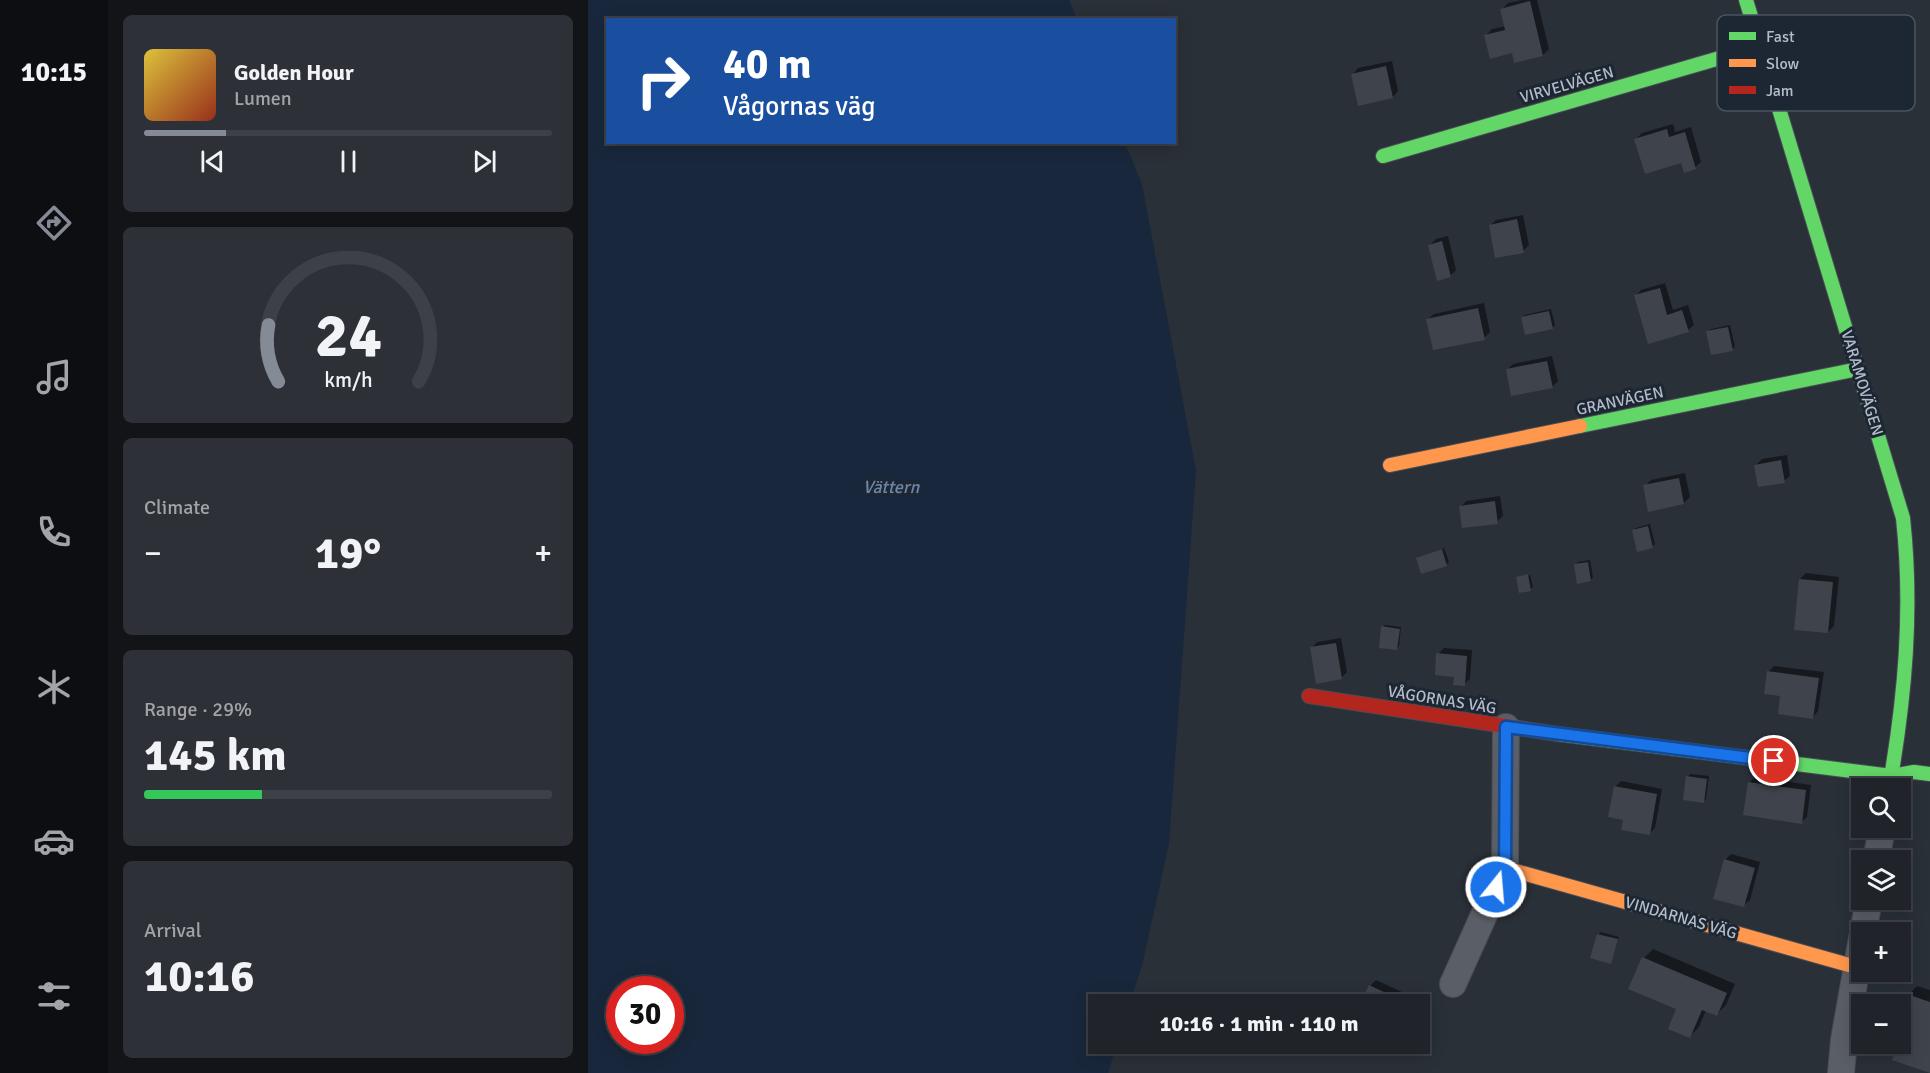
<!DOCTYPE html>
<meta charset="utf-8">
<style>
:root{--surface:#20242a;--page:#2d3036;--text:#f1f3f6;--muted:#a2a4a8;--line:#3d4147;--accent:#848b96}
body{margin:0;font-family:Signika,sans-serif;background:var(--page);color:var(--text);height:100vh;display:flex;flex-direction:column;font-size:22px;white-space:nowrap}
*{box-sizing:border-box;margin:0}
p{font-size:20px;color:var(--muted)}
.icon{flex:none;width:33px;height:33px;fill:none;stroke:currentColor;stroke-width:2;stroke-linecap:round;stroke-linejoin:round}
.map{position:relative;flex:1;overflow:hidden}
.details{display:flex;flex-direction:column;gap:15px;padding:15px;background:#121417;width:480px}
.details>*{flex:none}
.hud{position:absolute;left:18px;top:18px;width:570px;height:126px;border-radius:0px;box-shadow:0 3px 15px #0003,0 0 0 2px var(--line);background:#1a4fa0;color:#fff;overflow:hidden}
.tools{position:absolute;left:1263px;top:778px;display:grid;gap:12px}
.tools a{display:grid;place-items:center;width:60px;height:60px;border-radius:0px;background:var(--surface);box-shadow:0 3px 15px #0003,0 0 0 2px var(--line);font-size:30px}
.speed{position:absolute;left:18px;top:976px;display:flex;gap:12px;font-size:30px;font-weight:700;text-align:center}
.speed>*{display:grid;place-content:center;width:78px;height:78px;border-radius:50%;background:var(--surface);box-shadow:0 3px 15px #0003,0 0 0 2px var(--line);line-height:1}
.speed .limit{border:9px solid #d22;background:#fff;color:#111}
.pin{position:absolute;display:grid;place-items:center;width:51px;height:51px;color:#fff;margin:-26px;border:3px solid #fff;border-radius:50%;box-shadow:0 2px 6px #0007}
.me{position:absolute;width:66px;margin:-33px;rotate:17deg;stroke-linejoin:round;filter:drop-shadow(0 0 4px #0008)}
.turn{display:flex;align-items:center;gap:21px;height:126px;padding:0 18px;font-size:27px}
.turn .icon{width:78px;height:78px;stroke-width:2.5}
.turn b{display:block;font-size:42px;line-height:51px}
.big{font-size:45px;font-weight:700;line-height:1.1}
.details .tile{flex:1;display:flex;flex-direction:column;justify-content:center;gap:9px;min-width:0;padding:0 21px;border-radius:9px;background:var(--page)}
.details .dial{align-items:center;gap:0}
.dial svg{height:156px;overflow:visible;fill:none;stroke:var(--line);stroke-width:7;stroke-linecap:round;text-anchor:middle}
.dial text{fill:var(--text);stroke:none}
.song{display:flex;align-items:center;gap:18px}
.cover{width:72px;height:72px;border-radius:9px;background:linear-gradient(135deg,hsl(50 70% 55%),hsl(10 70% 35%))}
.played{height:6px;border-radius:3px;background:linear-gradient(90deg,var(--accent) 20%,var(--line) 20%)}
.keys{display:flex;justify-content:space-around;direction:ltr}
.heat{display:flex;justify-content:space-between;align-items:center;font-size:33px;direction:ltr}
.charge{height:9px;border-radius:4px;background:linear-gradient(90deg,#34c759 29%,var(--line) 0)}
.trip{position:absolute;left:500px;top:994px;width:342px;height:60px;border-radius:0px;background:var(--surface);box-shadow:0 3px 15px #0003,0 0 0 2px var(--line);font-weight:700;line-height:60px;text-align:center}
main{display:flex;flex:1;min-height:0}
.tab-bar{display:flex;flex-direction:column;width:108px;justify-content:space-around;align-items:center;background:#0d0e11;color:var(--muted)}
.tab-bar .icon{width:42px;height:42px}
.tab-bar .on{color:var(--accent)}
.tab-bar b{font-size:27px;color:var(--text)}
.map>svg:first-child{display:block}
.water{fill:#19273c;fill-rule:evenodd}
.shadow{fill:#0007}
.building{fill:#3f444c}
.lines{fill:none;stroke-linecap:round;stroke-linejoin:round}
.street-casing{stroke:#484c55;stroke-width:28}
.fast-casing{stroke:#484c55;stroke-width:16}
.slow-casing{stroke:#484c55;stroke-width:16}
.jam-casing{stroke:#484c55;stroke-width:16}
.street{stroke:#5a5e66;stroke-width:26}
.fast{stroke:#63d668;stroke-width:14}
.slow{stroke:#ff974d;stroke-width:14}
.jam{stroke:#b3261e;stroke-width:14}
.route-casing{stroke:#114b97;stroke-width:15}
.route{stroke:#1a73e8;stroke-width:10}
.labels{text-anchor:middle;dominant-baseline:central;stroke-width:6;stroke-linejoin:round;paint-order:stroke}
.street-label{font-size:16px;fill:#b4bcc9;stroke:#1d2633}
.water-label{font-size:18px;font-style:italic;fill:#6d86a8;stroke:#1d2633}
.key{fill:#1d2633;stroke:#4a5360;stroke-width:1.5}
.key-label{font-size:16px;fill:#b4bcc9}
</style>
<main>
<nav class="tab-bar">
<b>10:15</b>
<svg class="icon on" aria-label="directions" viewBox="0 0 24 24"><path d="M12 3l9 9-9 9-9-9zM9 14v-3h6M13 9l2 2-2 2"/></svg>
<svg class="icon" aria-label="music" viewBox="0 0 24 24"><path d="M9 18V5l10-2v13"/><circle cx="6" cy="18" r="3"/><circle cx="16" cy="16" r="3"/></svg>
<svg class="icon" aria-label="phone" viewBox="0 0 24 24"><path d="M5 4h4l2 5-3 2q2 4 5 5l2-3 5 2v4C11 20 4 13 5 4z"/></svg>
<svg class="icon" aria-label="climate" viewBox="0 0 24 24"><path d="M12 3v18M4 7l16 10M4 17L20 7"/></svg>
<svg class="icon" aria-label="car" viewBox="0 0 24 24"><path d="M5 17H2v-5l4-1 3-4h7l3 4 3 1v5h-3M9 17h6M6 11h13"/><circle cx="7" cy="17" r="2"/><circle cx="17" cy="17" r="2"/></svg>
<svg class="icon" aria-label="filters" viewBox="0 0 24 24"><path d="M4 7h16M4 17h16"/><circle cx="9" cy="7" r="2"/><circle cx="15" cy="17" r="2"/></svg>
</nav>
<section class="details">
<div class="tile">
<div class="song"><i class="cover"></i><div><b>Golden Hour</b><p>Lumen</p></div></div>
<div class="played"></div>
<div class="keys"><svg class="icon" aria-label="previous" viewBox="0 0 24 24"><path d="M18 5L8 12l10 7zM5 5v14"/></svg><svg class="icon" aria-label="pause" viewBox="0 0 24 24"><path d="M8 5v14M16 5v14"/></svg><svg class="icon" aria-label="next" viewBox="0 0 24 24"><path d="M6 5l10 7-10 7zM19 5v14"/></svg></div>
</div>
<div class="tile dial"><svg viewBox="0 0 100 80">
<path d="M14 69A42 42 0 1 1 86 69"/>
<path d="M14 69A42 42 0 0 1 9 40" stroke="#848b96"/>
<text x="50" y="56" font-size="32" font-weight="700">24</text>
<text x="50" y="72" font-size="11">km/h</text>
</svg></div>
<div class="tile"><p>Climate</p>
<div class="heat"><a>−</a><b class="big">19°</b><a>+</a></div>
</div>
<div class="tile"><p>Range · 29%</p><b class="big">145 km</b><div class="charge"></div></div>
<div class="tile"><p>Arrival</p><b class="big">10:16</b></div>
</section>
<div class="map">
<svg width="1342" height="1073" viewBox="0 0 1342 1073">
<rect width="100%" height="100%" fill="#2a3038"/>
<path class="water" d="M0 0H481L489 19 20 20V142L537 143 554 184 608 470 581 844 554 966 541 1005H510V1044H529L520 1073H0ZM32 990H82V1041H32Z"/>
<g class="shadow">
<polygon points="934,0 949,0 961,49 955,55 898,35 904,29 918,26 914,9 920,3"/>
<polygon points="804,61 810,91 805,97 765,74 770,68"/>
<polygon points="1085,124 1087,132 1103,127 1113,162 1107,167 1048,139 1054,133"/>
<polygon points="935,215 941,245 935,251 902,226 908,220"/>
<polygon points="860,236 868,270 862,276 842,245 848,239"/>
<polygon points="1077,283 1085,310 1100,305 1106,325 1100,330 1047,296 1053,290"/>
<polygon points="896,303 902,332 896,338 840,319 846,314"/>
<polygon points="963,309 967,325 964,328 934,317 937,315"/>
<polygon points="1142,325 1147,347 1144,349 1120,331 1123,329"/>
<polygon points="964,356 970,381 964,387 919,370 925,364"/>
<polygon points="1199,455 1202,476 1196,481 1168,465 1174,459"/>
<polygon points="1097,473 1102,497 1096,503 1057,486 1063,480"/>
<polygon points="912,496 915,516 909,522 873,507 878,501"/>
<polygon points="1062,524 1067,544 1064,547 1046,530 1048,528"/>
<polygon points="856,548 861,562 858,565 830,558"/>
<polygon points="1002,560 1005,577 1003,580 987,565 990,562"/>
<polygon points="1218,573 1251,577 1246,626 1240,632 1212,579"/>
<polygon points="942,575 945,587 942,589 930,578"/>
<polygon points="797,625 813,627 811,646 808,649 795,627"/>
<polygon points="753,638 759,672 753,678 724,648 729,642"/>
<polygon points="856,648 884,650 882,679 876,684 850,654"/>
<polygon points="1186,666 1236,672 1230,711 1225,717 1194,695 1181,671"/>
<polygon points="1102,774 1121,776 1118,799 1116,801 1100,777"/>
<polygon points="1167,777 1223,785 1219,817 1213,822 1161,783"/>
<polygon points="1033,781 1074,789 1067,828 1061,834 1036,819 1027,787"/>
<polygon points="1143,854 1172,862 1162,900 1156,905 1137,860"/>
<polygon points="1013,932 1031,937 1022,962 1010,935"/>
<polygon points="1065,949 1147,984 1138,1005 1129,1014 1118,1010 1111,1027 1102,1036 1090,1009 1056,958"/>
<polygon points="788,980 827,998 824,1005 773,1005 782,986"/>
<polygon points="1329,986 1342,990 1341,1071 1312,1044 1320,1023 1320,995"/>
</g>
<g class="building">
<polygon points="942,1 955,56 926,63 924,53 902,59 896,35 917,30 912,9"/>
<polygon points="798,66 805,98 770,106 763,74"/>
<polygon points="1079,129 1081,137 1097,132 1108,169 1096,173 1093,163 1057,174 1046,139"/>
<polygon points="929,219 936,253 907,258 901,225"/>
<polygon points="854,241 863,277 849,281 840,245"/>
<polygon points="1072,288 1079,315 1094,310 1101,332 1060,344 1046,295"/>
<polygon points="890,308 897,340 845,350 838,319"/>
<polygon points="961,311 965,329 937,335 933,317"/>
<polygon points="1140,327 1145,351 1123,355 1118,331"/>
<polygon points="959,361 965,388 923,396 918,369"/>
<polygon points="1193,460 1197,483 1170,487 1166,465"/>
<polygon points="1091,478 1096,504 1060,512 1055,485"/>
<polygon points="907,501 910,524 874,528 871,506"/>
<polygon points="1060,526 1065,548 1049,552 1044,530"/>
<polygon points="854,549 859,566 833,574 828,558"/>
<polygon points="1000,562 1003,581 989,584 986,564"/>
<polygon points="940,574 943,591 931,593 928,577"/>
<polygon points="1211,579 1245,582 1240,633 1206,630"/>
<polygon points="793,626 812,629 809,650 791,648"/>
<polygon points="748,643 754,679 728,684 722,647"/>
<polygon points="848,653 879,656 877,686 865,685 866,677 847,675"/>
<polygon points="1179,671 1231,678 1225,719 1190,714 1192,696 1176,694"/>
<polygon points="1098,776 1119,779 1116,803 1095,800"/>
<polygon points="1160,782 1218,790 1214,824 1155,815"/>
<polygon points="1026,786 1069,794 1062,835 1033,830 1035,820 1020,817"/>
<polygon points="1136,859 1167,868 1156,907 1125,899"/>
<polygon points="1009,934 1030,939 1023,964 1002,958"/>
<polygon points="1054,957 1139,993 1129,1016 1114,1010 1102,1038 1080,1029 1088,1009 1040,989"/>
<polygon points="781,985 823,1005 771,1005"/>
<polygon points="1319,994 1342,1002 1342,1073 1304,1060 1310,1044 1312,1044 1312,1039 1319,1024 1312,1022 1312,1014"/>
<polygon points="788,1044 803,1044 800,1050"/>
</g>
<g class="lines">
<g class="street-casing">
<g id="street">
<polyline points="1288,861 1294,828"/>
<polyline points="1275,933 1281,900"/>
<polyline points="865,984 917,868 918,727"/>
<polyline points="1253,1073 1256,1040 1274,938"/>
</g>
</g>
<g class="fast-casing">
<g id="fast">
<path d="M1158 0 1315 518C1325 610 1317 698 1301 789"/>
<polyline points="795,156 1173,46"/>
<polyline points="992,426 1270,369"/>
<polyline points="970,734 1304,776 1326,772 1342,774"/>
</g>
</g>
<g class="slow-casing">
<g id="slow">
<polyline points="802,465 992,426"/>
<polyline points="917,868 1268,967"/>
</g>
</g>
<g class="jam-casing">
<polyline id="jam" points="721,696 970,734"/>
</g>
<use href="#street" class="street"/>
<use href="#fast" class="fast"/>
<use href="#slow" class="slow"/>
<use href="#jam" class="jam"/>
</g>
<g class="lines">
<g class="route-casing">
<polyline id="route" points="908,887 917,868 918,727 1186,761"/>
</g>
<use href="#route" class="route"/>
</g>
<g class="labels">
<g class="street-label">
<text transform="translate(979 85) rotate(-16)">VIRVELVÄGEN</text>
<text transform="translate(1274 383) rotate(73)">VARAMOVÄGEN</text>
<text transform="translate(1032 401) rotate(-12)">GRANVÄGEN</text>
<text transform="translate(854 700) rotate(9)">VÅGORNAS VÄG</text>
<text transform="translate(1093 918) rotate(16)">VINDARNAS VÄG</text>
</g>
<g class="water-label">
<text x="303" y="487">Vättern</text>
</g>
</g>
<rect x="1129" y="15" width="198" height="96" rx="9" class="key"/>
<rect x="1141" y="32" width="27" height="8" fill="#63d668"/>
<rect x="1141" y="59" width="27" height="8" fill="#ff974d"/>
<rect x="1141" y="86" width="27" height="8" fill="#b3261e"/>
<g class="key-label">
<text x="1178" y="42">Fast</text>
<text x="1178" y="69">Slow</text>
<text x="1178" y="96">Jam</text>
</g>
</svg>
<div class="tools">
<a><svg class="icon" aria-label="search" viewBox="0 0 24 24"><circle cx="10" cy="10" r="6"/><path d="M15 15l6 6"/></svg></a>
<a><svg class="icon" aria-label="layers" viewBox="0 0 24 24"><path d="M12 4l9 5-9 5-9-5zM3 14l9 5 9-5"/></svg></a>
<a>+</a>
<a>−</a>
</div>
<div class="speed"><div class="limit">30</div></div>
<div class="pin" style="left:1186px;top:761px;background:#d93025"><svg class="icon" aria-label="arrive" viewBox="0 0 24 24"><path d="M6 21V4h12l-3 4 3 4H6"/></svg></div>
<svg class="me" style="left:908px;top:887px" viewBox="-20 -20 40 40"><circle r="17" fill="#1a73e8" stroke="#fff" stroke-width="3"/><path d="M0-11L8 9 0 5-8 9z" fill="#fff"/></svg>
<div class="trip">10:16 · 1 min · 110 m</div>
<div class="hud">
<div class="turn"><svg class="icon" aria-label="right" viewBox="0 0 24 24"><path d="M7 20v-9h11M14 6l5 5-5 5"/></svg><div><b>40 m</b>Vågornas väg</div></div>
</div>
</div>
</main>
